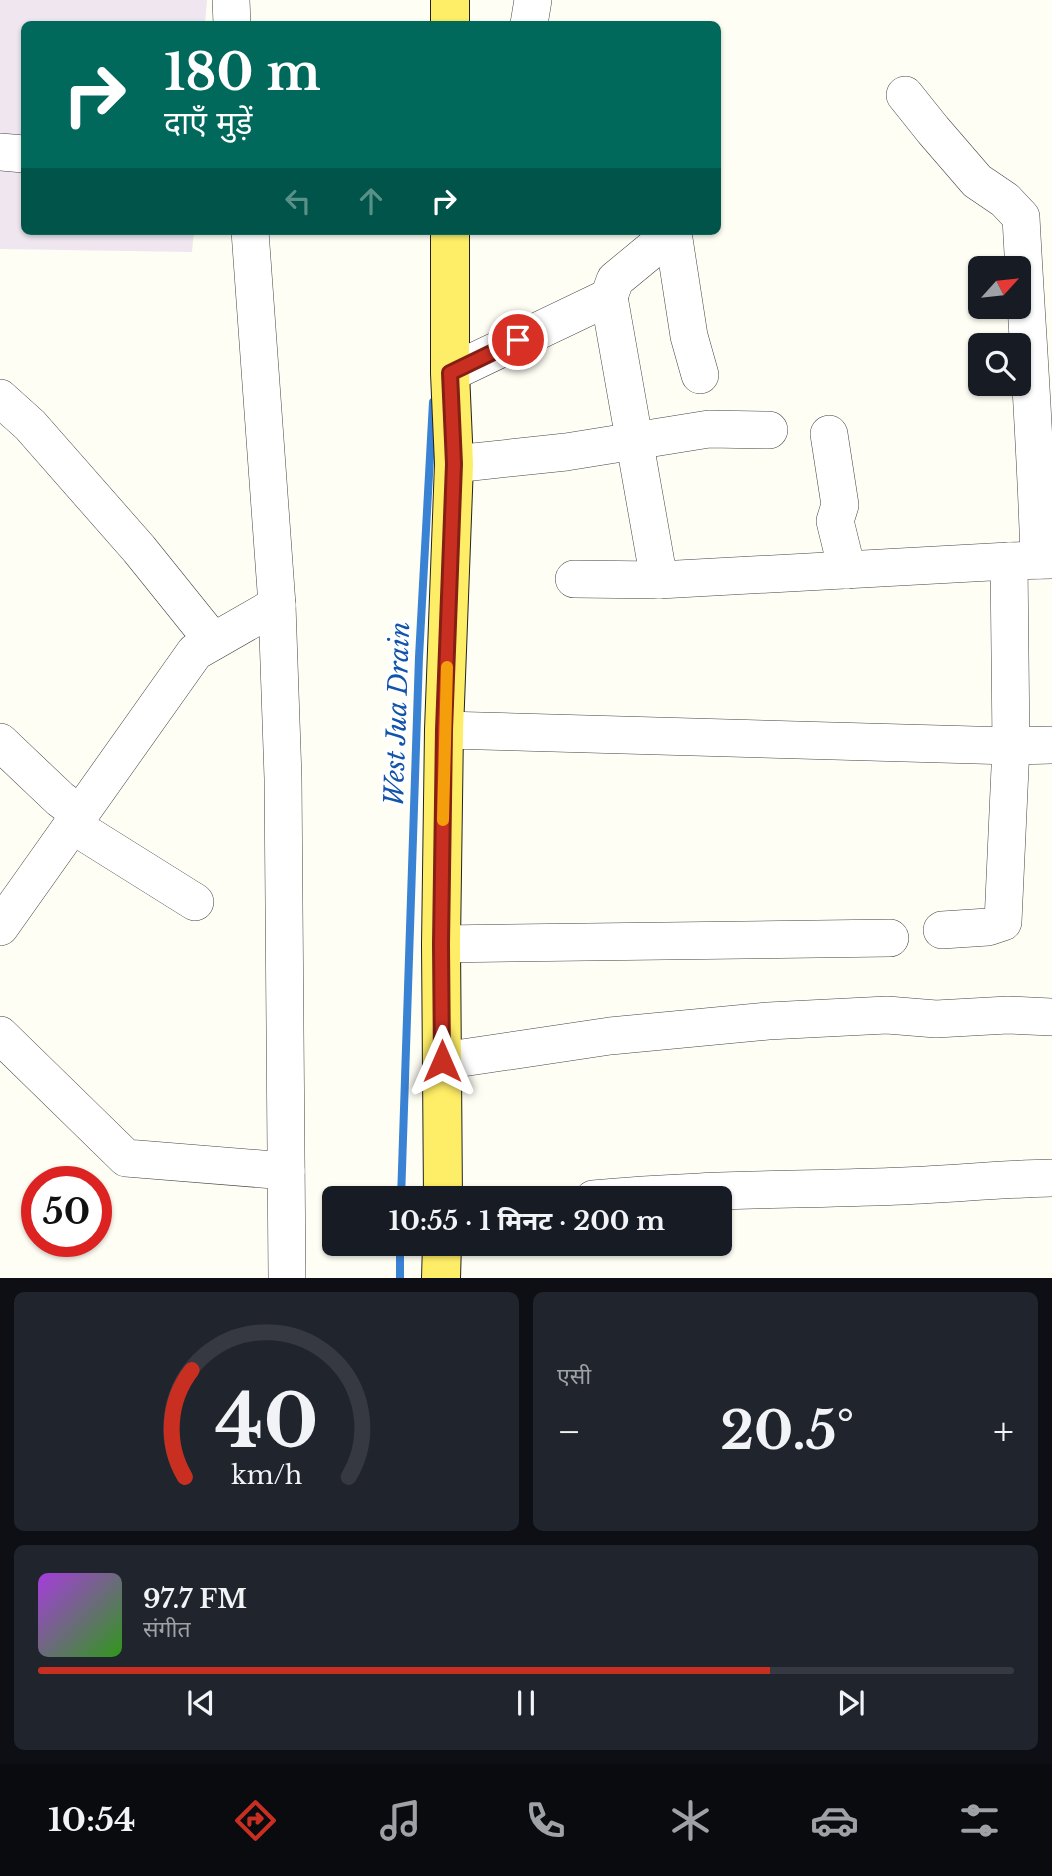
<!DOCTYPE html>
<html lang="hi">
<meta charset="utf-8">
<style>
:root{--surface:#171b24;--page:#20242c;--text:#f1f3f6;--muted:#9ea1a6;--line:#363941;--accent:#c92f21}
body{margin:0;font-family:"Libre Baskerville","Noto Sans Devanagari",serif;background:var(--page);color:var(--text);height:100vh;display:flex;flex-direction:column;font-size:26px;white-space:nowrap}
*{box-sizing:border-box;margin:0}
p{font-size:23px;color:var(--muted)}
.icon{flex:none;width:38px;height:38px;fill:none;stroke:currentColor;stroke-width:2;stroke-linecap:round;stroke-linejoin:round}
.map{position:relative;height:1278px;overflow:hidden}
.sheet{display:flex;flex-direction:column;gap:14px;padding:14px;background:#0d0f14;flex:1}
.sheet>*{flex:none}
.top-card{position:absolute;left:21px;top:21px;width:700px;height:214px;border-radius:10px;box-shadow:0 2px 5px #0004;background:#00695c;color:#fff;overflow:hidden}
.needle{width:46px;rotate:63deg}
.fabs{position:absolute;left:968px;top:256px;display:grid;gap:14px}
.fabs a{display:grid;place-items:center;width:63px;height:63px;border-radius:10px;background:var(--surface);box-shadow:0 2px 5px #0004;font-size:35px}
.speed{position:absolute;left:21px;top:1166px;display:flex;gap:14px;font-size:35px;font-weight:700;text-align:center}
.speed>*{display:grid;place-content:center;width:91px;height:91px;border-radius:50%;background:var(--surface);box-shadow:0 2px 5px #0004;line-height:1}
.speed .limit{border:10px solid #d22;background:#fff;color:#111}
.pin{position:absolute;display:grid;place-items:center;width:60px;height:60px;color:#fff;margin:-30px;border:4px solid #fff;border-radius:50%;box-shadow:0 2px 7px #0007}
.me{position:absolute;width:77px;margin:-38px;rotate:0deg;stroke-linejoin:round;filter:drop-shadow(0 0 5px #0008)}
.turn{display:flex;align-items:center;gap:24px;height:147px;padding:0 28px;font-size:32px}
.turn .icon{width:91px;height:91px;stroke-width:2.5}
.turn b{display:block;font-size:49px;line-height:60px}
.lanes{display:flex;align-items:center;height:66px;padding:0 28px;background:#0003;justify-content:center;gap:35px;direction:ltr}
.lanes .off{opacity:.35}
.big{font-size:52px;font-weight:700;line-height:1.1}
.sheet .widget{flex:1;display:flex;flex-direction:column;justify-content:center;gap:10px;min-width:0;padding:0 24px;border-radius:10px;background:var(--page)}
.sheet .dial{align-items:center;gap:0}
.dial svg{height:182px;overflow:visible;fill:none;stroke:var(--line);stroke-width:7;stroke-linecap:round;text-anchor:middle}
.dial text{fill:var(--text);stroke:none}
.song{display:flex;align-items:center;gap:21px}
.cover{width:84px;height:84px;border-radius:10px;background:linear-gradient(135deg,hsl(280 70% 55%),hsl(110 70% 35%))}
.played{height:7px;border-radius:4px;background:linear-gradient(90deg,var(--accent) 75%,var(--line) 75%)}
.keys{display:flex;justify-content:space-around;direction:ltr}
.heat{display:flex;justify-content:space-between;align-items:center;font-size:38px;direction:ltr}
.sheet .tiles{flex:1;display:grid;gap:14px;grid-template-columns:1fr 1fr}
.widget:last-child{grid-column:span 2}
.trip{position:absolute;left:322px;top:1186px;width:410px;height:70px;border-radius:10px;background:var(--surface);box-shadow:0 2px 5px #0004;font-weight:700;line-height:70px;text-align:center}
.tabs{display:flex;height:112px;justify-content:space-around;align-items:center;background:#090b0e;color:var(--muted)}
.tabs .icon{width:49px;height:49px}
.tabs .on{color:var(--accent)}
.tabs b{font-size:32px;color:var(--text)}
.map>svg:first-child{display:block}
.industrial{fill:#efe6ef}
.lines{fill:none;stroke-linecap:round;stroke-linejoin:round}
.stream{stroke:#3a82d4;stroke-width:8}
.minor-casing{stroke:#444;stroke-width:38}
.major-casing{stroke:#222;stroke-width:40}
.minor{stroke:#fff;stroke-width:37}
.major{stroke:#feed66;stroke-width:38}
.route-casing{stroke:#831f15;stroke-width:18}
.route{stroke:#c92f21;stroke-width:12}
.slow{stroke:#f59e0b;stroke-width:12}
.labels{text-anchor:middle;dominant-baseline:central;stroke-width:7;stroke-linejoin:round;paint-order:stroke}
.water-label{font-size:26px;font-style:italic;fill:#1254ab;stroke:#fff}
</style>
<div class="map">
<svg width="1052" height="1278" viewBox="0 0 1052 1278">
<rect width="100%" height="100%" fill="#fffef5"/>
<polygon class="industrial" points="0,0 207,0 205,24 24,24 24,231 194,231 192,252 0,249"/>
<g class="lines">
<g class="stream">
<polyline points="401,1199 419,657 433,402"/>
<polyline points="400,1278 400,1244"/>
</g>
<g class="minor-casing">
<g id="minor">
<polyline points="231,0 232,24"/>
<polyline points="529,24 533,0"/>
<path d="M905 95 933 130 977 181 1005 200 1021 217C1027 332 1036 446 1039 560"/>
<polyline points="0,152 24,154"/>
<polyline points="250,231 277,605 283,778 287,1278"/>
<polyline points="609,297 615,280 655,247 674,239 689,336 700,375"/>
<polyline points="450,373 609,297 659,580 1009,561 1052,560"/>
<polyline points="0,398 30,425 139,549 213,641"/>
<polyline points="829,434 840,505 835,521 847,570"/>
<polyline points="454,464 566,452 709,429 769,430"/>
<polyline points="574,579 659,580"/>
<polyline points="444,730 1011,746 1052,745"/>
<polyline points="0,742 60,799 80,814"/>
<polyline points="72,825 195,902"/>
<polyline points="0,927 195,652 277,605"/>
<polyline points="942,930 988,927 1003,922 1011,746 1009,561"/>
<polyline points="441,944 890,938"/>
<polyline points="0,1035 126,1158 286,1171"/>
<polyline points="442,1061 610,1036 768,1021 887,1015 936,1019 1008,1015 1052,1017"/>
<path d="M593 1199C696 1189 799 1190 903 1186 952 1184 1002 1179 1052 1178"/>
</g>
</g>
<g class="major-casing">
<g id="major">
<polyline points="450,24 450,0"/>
<polyline points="443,1199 441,944 444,730 454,464 450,373 450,231"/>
<polyline points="441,1278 442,1244"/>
</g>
</g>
<use href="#minor" class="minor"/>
<use href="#major" class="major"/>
</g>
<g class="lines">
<g class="route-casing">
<polyline id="route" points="442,1061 441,944 444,730 454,464 450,373 518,340"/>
</g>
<use href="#route" class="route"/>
<polyline class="slow" points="443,820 447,667"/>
</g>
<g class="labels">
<g class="water-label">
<text transform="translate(397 714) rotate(-88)">West Jua Drain</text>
</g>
</g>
</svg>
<div class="fabs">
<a><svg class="needle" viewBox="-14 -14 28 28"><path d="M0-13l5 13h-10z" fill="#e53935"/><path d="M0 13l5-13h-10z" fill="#9ea1a6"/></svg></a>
<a><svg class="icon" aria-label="search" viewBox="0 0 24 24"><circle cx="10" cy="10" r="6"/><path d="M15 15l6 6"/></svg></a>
</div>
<div class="speed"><div class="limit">50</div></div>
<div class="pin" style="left:518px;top:340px;background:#d93025"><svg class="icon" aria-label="arrive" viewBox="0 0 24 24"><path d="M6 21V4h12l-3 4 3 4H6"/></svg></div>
<svg class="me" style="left:442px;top:1061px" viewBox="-20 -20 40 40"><path d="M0-17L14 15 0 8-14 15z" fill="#c92f21" stroke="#fff" stroke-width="4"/></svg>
<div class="trip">10:55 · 1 मिनट · 200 m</div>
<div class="top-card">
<div class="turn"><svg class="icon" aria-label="right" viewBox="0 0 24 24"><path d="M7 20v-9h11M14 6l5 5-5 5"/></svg><div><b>180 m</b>दाएँ मुड़ें</div></div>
<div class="lanes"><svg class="icon off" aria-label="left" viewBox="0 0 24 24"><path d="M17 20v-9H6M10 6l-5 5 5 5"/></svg><svg class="icon off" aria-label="ahead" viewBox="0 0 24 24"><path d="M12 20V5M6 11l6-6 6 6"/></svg><svg class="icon" aria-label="right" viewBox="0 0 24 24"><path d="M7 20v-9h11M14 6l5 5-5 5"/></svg></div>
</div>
</div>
<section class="sheet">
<div class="tiles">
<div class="widget dial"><svg viewBox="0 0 100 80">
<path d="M14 69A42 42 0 1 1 86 69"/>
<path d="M14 69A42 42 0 0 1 17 22" stroke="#c92f21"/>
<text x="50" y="56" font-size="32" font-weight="700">40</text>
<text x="50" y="72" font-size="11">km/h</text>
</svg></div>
<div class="widget"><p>एसी</p>
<div class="heat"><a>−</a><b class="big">20.5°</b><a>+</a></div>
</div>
<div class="widget">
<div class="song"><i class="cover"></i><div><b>97.7 FM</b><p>संगीत</p></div></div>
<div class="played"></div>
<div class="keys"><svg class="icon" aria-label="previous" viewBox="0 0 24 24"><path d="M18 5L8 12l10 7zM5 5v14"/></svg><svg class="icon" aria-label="pause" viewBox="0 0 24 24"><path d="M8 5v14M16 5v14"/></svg><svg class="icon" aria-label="next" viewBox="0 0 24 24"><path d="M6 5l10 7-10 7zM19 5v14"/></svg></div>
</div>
</div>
</section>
<nav class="tabs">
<b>10:54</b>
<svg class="icon on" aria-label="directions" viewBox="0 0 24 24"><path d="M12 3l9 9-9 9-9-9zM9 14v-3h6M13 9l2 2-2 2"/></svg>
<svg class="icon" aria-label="music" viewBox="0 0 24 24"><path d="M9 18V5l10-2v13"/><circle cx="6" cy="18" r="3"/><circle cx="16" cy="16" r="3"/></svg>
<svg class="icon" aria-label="phone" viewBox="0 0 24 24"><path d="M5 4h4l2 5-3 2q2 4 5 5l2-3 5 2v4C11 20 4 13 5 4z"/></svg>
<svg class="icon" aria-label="climate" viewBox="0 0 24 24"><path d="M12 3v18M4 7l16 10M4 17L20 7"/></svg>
<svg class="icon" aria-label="car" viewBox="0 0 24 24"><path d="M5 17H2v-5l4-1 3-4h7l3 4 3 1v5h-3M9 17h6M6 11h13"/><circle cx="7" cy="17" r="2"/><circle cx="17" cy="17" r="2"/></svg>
<svg class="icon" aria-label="filters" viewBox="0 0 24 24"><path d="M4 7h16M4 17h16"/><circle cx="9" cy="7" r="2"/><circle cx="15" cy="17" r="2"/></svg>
</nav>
